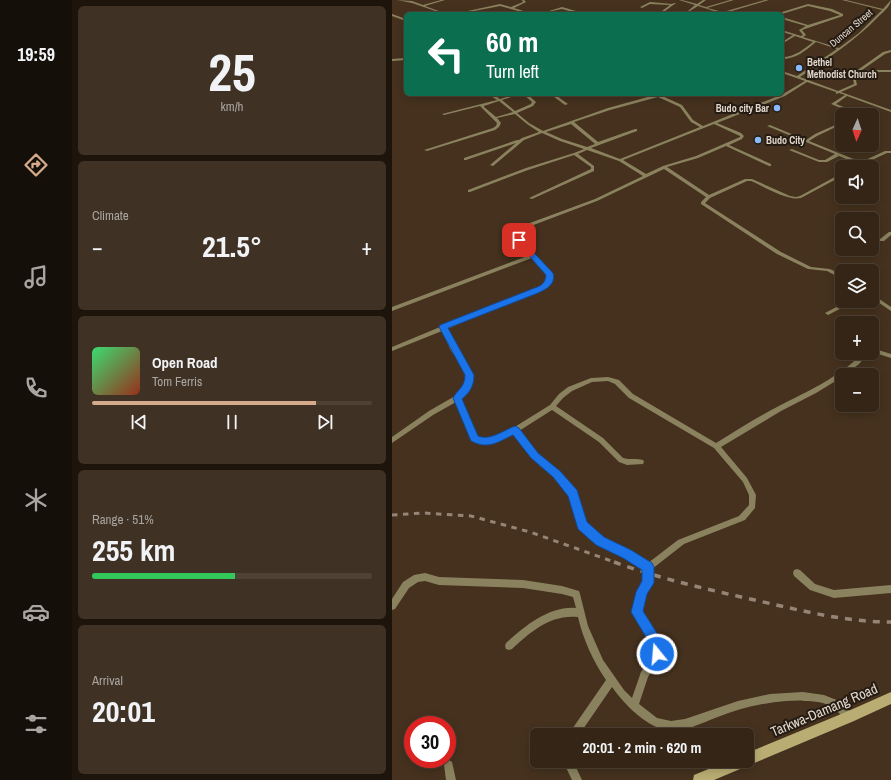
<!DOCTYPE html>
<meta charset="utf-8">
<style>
:root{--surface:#342516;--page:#3f3123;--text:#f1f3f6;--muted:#a9a5a1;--line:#4e4235;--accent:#d6ab8b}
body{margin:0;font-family:"Archivo Narrow",sans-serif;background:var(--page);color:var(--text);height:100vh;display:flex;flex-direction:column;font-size:15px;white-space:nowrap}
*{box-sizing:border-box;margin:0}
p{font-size:13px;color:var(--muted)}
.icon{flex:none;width:22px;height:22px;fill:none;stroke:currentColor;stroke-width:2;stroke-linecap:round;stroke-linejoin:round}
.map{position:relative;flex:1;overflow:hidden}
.side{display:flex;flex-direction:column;gap:6px;padding:6px;background:#1d140c;width:320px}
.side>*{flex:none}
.hud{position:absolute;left:12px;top:12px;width:380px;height:84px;border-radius:6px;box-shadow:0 2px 10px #0003,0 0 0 1px var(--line);background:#0b6e4f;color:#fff;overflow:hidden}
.needle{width:26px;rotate:183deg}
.fabs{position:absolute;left:443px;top:108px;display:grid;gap:8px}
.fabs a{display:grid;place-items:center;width:44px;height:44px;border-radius:6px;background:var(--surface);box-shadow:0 2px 10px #0003,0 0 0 1px var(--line);font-size:20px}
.speed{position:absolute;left:12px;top:716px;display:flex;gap:8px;font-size:20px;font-weight:700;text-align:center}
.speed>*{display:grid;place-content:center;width:52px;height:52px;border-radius:50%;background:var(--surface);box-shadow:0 2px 10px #0003,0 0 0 1px var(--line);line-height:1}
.speed .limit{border:6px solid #d22;background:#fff;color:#111}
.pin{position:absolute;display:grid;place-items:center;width:34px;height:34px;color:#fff;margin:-17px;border-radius:8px;box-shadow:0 2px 6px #0006}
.me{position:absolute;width:44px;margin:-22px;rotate:343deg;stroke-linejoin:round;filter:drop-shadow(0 0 3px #0008)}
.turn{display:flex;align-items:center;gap:14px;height:84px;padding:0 16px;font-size:18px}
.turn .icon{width:52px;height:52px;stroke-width:2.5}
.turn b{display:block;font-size:28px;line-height:34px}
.big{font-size:30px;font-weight:700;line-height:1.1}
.side .tile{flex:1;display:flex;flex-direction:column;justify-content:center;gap:6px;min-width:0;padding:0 14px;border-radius:6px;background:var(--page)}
.side .dial{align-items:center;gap:0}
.dial b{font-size:52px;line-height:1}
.song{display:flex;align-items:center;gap:12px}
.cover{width:48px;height:48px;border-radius:6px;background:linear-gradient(135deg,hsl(140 70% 55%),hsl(10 70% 35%))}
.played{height:4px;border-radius:2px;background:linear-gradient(90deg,var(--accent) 80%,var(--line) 80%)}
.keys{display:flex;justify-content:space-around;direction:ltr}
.heat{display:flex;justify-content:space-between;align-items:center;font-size:22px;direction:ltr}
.charge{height:6px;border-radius:3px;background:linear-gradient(90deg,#34c759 51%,var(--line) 0)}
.trip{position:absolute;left:138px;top:728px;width:224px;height:40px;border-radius:6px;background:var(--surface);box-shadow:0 2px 10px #0003,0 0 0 1px var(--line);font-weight:700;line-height:40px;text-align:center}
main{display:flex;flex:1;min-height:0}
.tab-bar{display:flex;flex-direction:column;width:72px;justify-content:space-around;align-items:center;background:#150f09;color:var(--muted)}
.tab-bar .icon{width:28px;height:28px}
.tab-bar .on{color:var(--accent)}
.tab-bar b{font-size:18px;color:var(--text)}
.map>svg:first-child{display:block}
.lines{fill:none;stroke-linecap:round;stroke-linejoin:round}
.street{fill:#8a825e;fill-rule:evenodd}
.secondary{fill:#baad73;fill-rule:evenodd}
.rail-far1{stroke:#968576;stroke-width:3;stroke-dasharray:5.5 5.5;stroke-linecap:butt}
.rail{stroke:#968576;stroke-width:3.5;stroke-dasharray:7 7;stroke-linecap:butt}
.route{fill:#1a73e8;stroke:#114b97}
.poi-dot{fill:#89bafc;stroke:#241b13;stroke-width:1.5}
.labels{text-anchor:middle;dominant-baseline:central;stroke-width:4;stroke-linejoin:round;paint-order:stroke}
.far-street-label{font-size:10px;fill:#e4d7cb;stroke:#241b13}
.far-poi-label{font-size:10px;font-weight:bold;fill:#e4d7cb;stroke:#241b13;text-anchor:start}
.near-street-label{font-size:14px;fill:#e4d7cb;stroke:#241b13}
</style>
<main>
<nav class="tab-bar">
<b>19:59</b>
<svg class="icon on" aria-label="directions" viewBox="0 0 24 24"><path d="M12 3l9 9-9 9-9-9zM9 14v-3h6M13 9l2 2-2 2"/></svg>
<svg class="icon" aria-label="music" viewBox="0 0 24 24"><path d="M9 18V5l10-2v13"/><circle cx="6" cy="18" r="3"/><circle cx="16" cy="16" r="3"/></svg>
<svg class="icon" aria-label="phone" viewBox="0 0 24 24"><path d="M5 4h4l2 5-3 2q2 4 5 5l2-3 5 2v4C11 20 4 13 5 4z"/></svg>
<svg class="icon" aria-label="climate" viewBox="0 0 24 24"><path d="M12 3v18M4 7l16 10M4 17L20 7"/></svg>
<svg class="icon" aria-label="car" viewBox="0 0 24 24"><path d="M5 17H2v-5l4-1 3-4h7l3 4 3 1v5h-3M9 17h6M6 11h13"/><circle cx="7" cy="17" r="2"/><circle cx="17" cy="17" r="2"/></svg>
<svg class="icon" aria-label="filters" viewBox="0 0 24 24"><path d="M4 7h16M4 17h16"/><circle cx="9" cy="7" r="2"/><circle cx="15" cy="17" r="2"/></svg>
</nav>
<section class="side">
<div class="tile dial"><b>25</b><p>km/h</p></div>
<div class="tile"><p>Climate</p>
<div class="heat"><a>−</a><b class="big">21.5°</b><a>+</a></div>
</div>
<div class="tile">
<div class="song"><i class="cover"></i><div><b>Open Road</b><p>Tom Ferris</p></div></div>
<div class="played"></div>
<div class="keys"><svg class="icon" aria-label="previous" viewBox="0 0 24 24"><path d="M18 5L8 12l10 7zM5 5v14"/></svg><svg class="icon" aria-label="pause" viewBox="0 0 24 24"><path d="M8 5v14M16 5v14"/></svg><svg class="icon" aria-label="next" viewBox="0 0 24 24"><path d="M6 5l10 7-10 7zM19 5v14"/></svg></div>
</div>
<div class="tile"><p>Range · 51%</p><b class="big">255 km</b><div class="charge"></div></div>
<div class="tile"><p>Arrival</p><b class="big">20:01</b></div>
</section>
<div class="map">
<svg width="499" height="780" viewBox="0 0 499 780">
<rect width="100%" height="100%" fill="#45311e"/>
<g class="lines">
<g class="street">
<polygon points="5,0 20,1 31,5 49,0 53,0 33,6 55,14 52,14 20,3"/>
<polygon points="130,0 132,0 134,2 122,8 141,14 137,14 108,6 67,14 62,14 108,4 119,7 131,2"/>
<polygon points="287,0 290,0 305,4 311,0 314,0 307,5 314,7 338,0 342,0 315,8 331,12 373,0 377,0 333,13 335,14 331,14 306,6 298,11 301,14 299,14 296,11 303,5"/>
<path d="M450 0H454L491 9 499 0C498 7 491 12 486 17 463 41 436 58 408 77L446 91 462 84 460 74 491 52 499 50V52L493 54 470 70H499V72H467L463 75 465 85 449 92 499 110V112L455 96 444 104 462 111 464 115H460V113L439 104 453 95 447 93 444 94V92L415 82 393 96 325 123 349 133 352 136 350 139 337 145 379 164V166H377L334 146 306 158 275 167 317 195 353 179H360L398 196 404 197 408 196 450 173V176L409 198C395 201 373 187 359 181H355L318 198 313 203 389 252 419 267 438 269 450 275V279L435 271 416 269 385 254 309 204V202L314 197 272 169 205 201 131 229 127 234 129 240 160 275 159 282 156 287 55 329C58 335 60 342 64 349 76 370 92 377 68 399L85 436 90 439 98 438 121 428 158 405 167 394 176 387 199 378 216 377 227 380 241 394 324 443C344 431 364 418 385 407 416 391 446 378 471 353H477L467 364 453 375H450V377L447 379 424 393 389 411 329 447 355 478 364 495 363 508 353 520 292 544 260 569V583L254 594 249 612 270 646 269 654 256 677 247 704 265 718 279 721 293 719 346 701 378 694 411 692 432 695 447 701 461 714 463 717 461 720 458 722C451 719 447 712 442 708 434 702 422 701 412 701 407 700 400 701 394 701 369 703 346 709 323 718 310 723 294 731 279 731 257 730 232 704 220 687L187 735H176L214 680C201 661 191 639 186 617 159 614 138 632 120 649L117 650 114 649 113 646 114 643C133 626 157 606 184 608L181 597 170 594 131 588 47 585 33 581 26 582 17 588 3 609 0 610V599L11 582 22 575 33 573 47 577 131 580 170 586 187 591 188 594 196 626 211 660 232 690 240 698 249 672 261 653 262 647 241 613 246 592 252 582V569L232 557 205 543 187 527 178 495 163 476 141 457 122 433 99 444 89 445 87 444 81 440 64 402 41 415 0 443V437L37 411 63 396 72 388 75 382V375L58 349 50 331 0 351V347L48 327 49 326H52L152 285 155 282 156 275 140 258 0 311V307L138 255 125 241 123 234 127 227 203 199 251 176 227 161 195 150 186 154 202 166V171L140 199 137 198 199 169V167L182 155 136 170 78 192H76V190L134 168 182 153 192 149 168 141 150 133 132 140 101 166 98 165 124 143 74 160H72V158L125 140H127L130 138 147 132 135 124 123 114 105 118 109 123 107 127 103 130 35 151 32 150 101 128 104 126 105 123 88 106 52 115 50 114 105 100 96 94H100L108 99 124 94H129L110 100 123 111 139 104 140 102 131 94H135L144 102 141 106 125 113 137 123 151 131 216 108 263 95 261 94H266L290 105 301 120 311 126 391 94 413 81 390 73V71L405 76 445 49 424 42C413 51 404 59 390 59V57C403 57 412 49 421 42L403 36 390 44V42L401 35 390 32V30L409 36 411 35 407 30 414 26 390 19V17L416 25 448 15 438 11 416 6 390 14 387 13 416 4 440 9 451 14V16L410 30 414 35 411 37 447 48 467 33 490 10ZM266 97 288 107 299 122 308 127 228 159 199 148 245 131V129H243L206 142 182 122 218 110ZM107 101 121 112 104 117 92 107V106ZM179 124 202 143 203 144 195 147 170 139 154 132ZM322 124 348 136V137L304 156 271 166 254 174 231 160ZM216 381 223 384 237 398 322 448 351 482 357 495V505L347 516 286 540 256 563 238 551 211 539 193 523 183 492 167 472 145 453 127 431 160 410 207 442 227 462 235 465 251 464 252 462 251 460C245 458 238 460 231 458L211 438 164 406 171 398 180 391 200 382Z"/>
<polygon points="258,2 280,4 282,3 284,3 269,14 266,14 278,5 258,4 250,8 248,7"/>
<polygon points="170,7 191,13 191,14 187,14 170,9 160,11 165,14 162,14 157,11"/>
<polygon points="0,14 14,19 14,21 0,16"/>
<polygon points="14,58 14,60 0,61 0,59"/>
<polygon points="158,94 162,94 176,104 173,105"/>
<polygon points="450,122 450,124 425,136 417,141 469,162 493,151 499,151 499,153 495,153 465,167 460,167 466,164 447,156 435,162 427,162 397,150 400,149 427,160 433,160 443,154 375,126 378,125 414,140 423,134"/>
<polygon points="497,232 499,232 499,235 492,241 488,241 488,239"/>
<polygon points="480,294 499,307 499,311 480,298"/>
<polygon points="456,301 463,301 438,314 436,315 433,313"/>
<polygon points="480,348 499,354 499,358 480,352"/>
<polygon points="405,569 408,570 423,584 442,590 499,585 499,593 442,598 418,590 402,576 401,573 402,570"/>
<polygon points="57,760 60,762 64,780 54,780 52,765 54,762"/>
<polygon points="171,761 181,761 190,780 180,780"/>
</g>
<polygon class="secondary" points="499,692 499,704 462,721 322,780 301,780 302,775 336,761 355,761 355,753 454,712"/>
<polyline class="rail-far1" points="0,515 31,513 79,516 138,532 225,563"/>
<path class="rail" d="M222 562C269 579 318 590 367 601 411 611 454 622 499 622"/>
</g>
<path class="route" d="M127 238 129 239 161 273C164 284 155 289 146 293L56 328 82 375C82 386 78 392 70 399L86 436C98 441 112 430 123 426L127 428 146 453 168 471 185 490 195 522 212 537 239 550 260 563 262 567V583L255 594 251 611 273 646 270 659 265 660 261 659 259 654 260 647 239 612 244 592 250 581V570L231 558 204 545 186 529 176 496 161 477 139 458 121 435C106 442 96 450 79 441L61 398C66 389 73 387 73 375L47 327 48 325 140 289C148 286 153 285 154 275L123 240Z"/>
<g class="poi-dot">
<circle cx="407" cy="68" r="4"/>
<circle cx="385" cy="108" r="4"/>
<circle cx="366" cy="140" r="4"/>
</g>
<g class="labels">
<g class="far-street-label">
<text transform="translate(459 28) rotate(-40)">Duncan Street</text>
</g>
<g class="far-poi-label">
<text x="415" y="62">Bethel<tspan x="415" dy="12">Methodist Church</tspan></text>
<text x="377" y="108" text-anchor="end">Budo city Bar</text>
<text x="374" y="140">Budo City</text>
</g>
<g class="near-street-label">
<text transform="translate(432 710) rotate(-23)">Tarkwa-Damang Road</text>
</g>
</g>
</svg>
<div class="fabs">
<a><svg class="needle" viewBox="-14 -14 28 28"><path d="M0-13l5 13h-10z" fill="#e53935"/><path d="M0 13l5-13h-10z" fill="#a9a5a1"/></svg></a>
<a><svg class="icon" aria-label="sound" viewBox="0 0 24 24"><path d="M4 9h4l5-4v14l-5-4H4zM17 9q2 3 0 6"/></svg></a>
<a><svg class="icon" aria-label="search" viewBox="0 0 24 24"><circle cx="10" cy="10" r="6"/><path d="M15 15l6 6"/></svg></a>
<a><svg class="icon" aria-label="layers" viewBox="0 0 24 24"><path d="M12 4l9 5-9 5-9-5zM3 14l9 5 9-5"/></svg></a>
<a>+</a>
<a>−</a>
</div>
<div class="speed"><div class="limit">30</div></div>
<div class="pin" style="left:127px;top:240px;background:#d93025"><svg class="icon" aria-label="arrive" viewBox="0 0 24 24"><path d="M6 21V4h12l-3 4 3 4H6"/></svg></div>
<svg class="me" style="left:265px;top:654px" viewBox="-20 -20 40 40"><circle r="17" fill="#1a73e8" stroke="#fff" stroke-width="3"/><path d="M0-11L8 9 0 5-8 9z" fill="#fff"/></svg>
<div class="trip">20:01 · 2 min · 620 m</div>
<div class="hud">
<div class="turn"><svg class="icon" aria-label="left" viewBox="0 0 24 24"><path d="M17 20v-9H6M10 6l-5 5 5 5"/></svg><div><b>60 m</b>Turn left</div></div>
</div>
</div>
</main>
